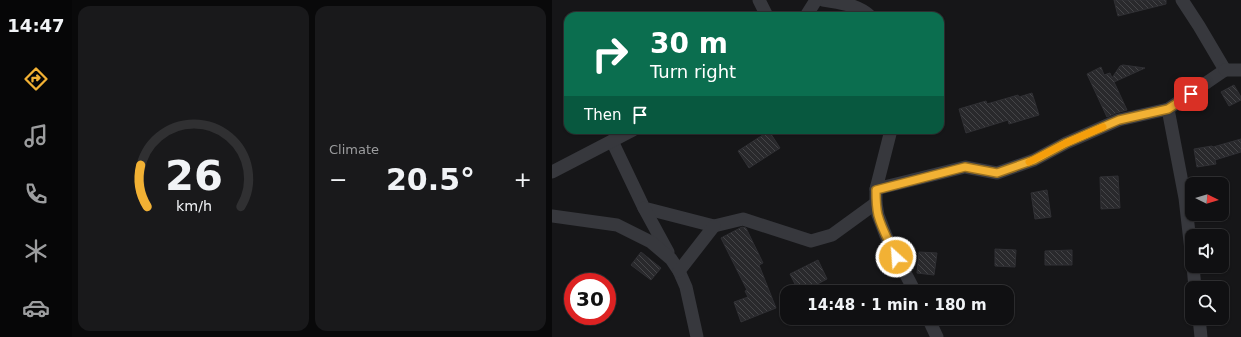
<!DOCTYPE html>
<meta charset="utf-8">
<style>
:root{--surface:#101012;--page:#19191b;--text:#f1f3f6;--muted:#9c9d9f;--line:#303032;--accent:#f2b134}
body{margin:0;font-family:"DejaVu Sans",sans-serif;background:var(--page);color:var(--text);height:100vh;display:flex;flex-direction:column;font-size:15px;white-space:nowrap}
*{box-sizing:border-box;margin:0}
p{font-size:13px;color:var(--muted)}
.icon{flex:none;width:22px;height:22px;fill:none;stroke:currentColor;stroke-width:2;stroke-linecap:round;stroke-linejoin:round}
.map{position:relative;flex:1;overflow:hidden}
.sheet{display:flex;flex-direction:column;gap:6px;padding:6px;background:#09090a;width:480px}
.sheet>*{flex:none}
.guide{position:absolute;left:12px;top:12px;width:380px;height:122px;border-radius:12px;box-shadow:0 1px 3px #0004,0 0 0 1px var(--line);background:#0b6e4f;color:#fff;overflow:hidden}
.needle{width:26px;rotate:95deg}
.fabs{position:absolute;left:633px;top:177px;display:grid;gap:8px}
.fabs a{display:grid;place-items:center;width:44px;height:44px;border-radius:8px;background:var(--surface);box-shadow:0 1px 3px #0004,0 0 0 1px var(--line);font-size:20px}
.speed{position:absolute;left:12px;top:273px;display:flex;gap:8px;font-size:20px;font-weight:700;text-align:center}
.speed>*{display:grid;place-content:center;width:52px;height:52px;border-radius:50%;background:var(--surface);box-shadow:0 1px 3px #0004,0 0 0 1px var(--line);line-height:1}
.speed .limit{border:6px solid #d22;background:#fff;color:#111}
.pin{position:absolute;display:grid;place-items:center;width:34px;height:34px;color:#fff;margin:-17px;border-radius:8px;box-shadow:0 2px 6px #0006}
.me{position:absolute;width:44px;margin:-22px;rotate:334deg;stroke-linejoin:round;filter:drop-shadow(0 0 3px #0008)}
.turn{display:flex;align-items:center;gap:14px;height:84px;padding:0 20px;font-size:18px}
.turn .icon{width:52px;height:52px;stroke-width:2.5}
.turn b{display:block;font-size:28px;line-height:34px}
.then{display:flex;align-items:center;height:38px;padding:0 20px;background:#0003;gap:8px;font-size:15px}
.big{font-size:30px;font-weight:700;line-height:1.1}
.sheet .card{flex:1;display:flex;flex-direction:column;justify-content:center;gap:6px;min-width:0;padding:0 14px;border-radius:12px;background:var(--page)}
.sheet .dial{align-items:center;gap:0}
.dial svg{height:104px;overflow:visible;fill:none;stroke:var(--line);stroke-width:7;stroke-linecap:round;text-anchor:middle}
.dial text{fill:var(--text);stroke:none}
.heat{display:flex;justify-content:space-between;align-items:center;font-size:22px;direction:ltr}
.sheet .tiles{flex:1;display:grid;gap:6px;grid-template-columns:repeat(2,1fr)}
.trip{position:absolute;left:228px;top:285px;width:234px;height:40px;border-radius:12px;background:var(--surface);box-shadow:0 1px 3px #0004,0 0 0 1px var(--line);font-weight:700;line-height:40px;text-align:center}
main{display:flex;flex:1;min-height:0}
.tab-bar{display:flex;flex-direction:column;width:72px;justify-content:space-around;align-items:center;background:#060607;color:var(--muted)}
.tab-bar .icon{width:28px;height:28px}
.tab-bar .on{color:var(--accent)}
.tab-bar b{font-size:18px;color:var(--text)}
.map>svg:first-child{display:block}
.building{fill:url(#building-back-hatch);stroke:#303034}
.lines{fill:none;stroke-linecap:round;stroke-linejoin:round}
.street{stroke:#37383d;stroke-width:13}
.route-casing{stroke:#9d7322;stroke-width:10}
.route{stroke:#f2b134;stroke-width:7}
.slow{stroke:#f59e0b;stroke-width:7}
</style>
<main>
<nav class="tab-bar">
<b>14:47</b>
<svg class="icon on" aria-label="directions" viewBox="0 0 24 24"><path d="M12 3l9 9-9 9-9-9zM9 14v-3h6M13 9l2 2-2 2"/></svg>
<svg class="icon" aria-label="music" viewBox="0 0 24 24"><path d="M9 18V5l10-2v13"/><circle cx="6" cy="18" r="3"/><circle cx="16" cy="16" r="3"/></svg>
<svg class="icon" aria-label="phone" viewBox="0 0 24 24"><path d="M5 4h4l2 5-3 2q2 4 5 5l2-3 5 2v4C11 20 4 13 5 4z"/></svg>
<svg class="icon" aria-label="climate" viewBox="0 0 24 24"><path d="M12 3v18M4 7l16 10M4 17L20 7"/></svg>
<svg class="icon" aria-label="car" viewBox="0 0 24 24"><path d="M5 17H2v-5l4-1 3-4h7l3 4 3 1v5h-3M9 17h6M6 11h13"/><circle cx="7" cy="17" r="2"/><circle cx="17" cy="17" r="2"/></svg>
</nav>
<section class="sheet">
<div class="tiles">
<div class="card dial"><svg viewBox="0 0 100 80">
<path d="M14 69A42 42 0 1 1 86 69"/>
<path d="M14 69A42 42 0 0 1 9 37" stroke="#f2b134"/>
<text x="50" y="56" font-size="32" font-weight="700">26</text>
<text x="50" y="72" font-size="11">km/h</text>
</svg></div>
<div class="card"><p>Climate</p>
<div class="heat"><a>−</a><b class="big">20.5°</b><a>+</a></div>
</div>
</div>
</section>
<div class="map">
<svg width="689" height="337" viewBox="0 0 689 337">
<defs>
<pattern id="building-back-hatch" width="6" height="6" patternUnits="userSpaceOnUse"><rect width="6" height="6" fill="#29292c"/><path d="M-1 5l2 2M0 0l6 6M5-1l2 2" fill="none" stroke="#454548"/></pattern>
</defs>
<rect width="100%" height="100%" fill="#161618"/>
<g class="building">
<polygon points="562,0 614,0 614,4 566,16"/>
<polygon points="571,65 593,68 562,82 575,110 564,113 555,117 535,74 549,67 552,75 558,73 560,78 568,66"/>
<polygon points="682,85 689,97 689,100 677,106 669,92"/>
<polygon points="480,93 487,115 457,124 456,120 414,133 407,109 434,101 435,104 466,95 467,97"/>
<polygon points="217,131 228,148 197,168 186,151"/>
<polygon points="689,139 689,152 663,160 664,164 645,167 642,149 660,146 661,147"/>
<polygon points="566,176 568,208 549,209 548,177"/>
<polygon points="495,190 499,217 483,219 479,193"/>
<polygon points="190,227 194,228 211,263 207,265 224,308 189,322 182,302 196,297 193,291 195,290 169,238"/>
<polygon points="443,249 464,250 463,267 443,266"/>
<polygon points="520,250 520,265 493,265 493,251"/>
<polygon points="89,252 109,268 99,280 79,265"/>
<polygon points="367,252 385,253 382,275 365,273"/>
<polygon points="266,260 275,279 250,292 247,292 238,274"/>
</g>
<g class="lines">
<g class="street">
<polyline points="207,0 215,16"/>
<path d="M271 0C288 3 305 4 318 16"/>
<polyline points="630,0 647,26 673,70 616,109 633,198 640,259"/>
<polyline points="254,16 264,0"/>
<polyline points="673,70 689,70"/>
<polyline points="339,130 324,189 324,203 326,215 334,236 363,292"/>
<polyline points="60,141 92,208 162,226 191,219 259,241 280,235 324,203"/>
<polyline points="0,172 81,130"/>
<polyline points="324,189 413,167 445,173 482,160 514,143 567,120 616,109"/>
<polyline points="92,208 116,252"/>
<polyline points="0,216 65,225 99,242 119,259 127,271 134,287 145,337"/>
<polyline points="641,266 643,288"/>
<polyline points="127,271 162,226"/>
<polyline points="376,318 385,337"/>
<polyline points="647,318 649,337"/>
</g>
</g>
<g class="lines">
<g class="route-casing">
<path id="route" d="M344 257C338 243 330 230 326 215 324 207 324 198 324 190L413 167 445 173 482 160 514 143 567 120 616 109 639 94"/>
</g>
<use href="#route" class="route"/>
<polyline class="slow" points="477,162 514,143 551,127"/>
</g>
</svg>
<div class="fabs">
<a><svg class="needle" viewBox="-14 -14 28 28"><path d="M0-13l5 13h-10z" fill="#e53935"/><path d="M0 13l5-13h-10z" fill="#9c9d9f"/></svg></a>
<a><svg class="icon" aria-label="sound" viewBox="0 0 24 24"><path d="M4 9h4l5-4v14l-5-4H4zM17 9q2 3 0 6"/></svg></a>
<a><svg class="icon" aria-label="search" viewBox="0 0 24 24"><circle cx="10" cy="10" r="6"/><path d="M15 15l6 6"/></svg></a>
</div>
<div class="speed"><div class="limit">30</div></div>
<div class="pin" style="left:639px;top:94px;background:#d93025"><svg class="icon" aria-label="arrive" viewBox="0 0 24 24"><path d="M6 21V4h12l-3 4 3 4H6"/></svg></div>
<svg class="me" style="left:344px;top:257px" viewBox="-20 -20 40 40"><circle r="17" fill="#f2b134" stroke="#fff" stroke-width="3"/><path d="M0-11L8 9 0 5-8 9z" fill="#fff"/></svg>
<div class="trip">14:48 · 1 min · 180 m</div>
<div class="guide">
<div class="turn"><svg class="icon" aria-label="right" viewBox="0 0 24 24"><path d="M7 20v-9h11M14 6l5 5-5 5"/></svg><div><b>30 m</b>Turn right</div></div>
<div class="then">Then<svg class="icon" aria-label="arrive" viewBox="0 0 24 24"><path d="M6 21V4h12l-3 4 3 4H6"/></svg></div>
</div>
</div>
</main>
